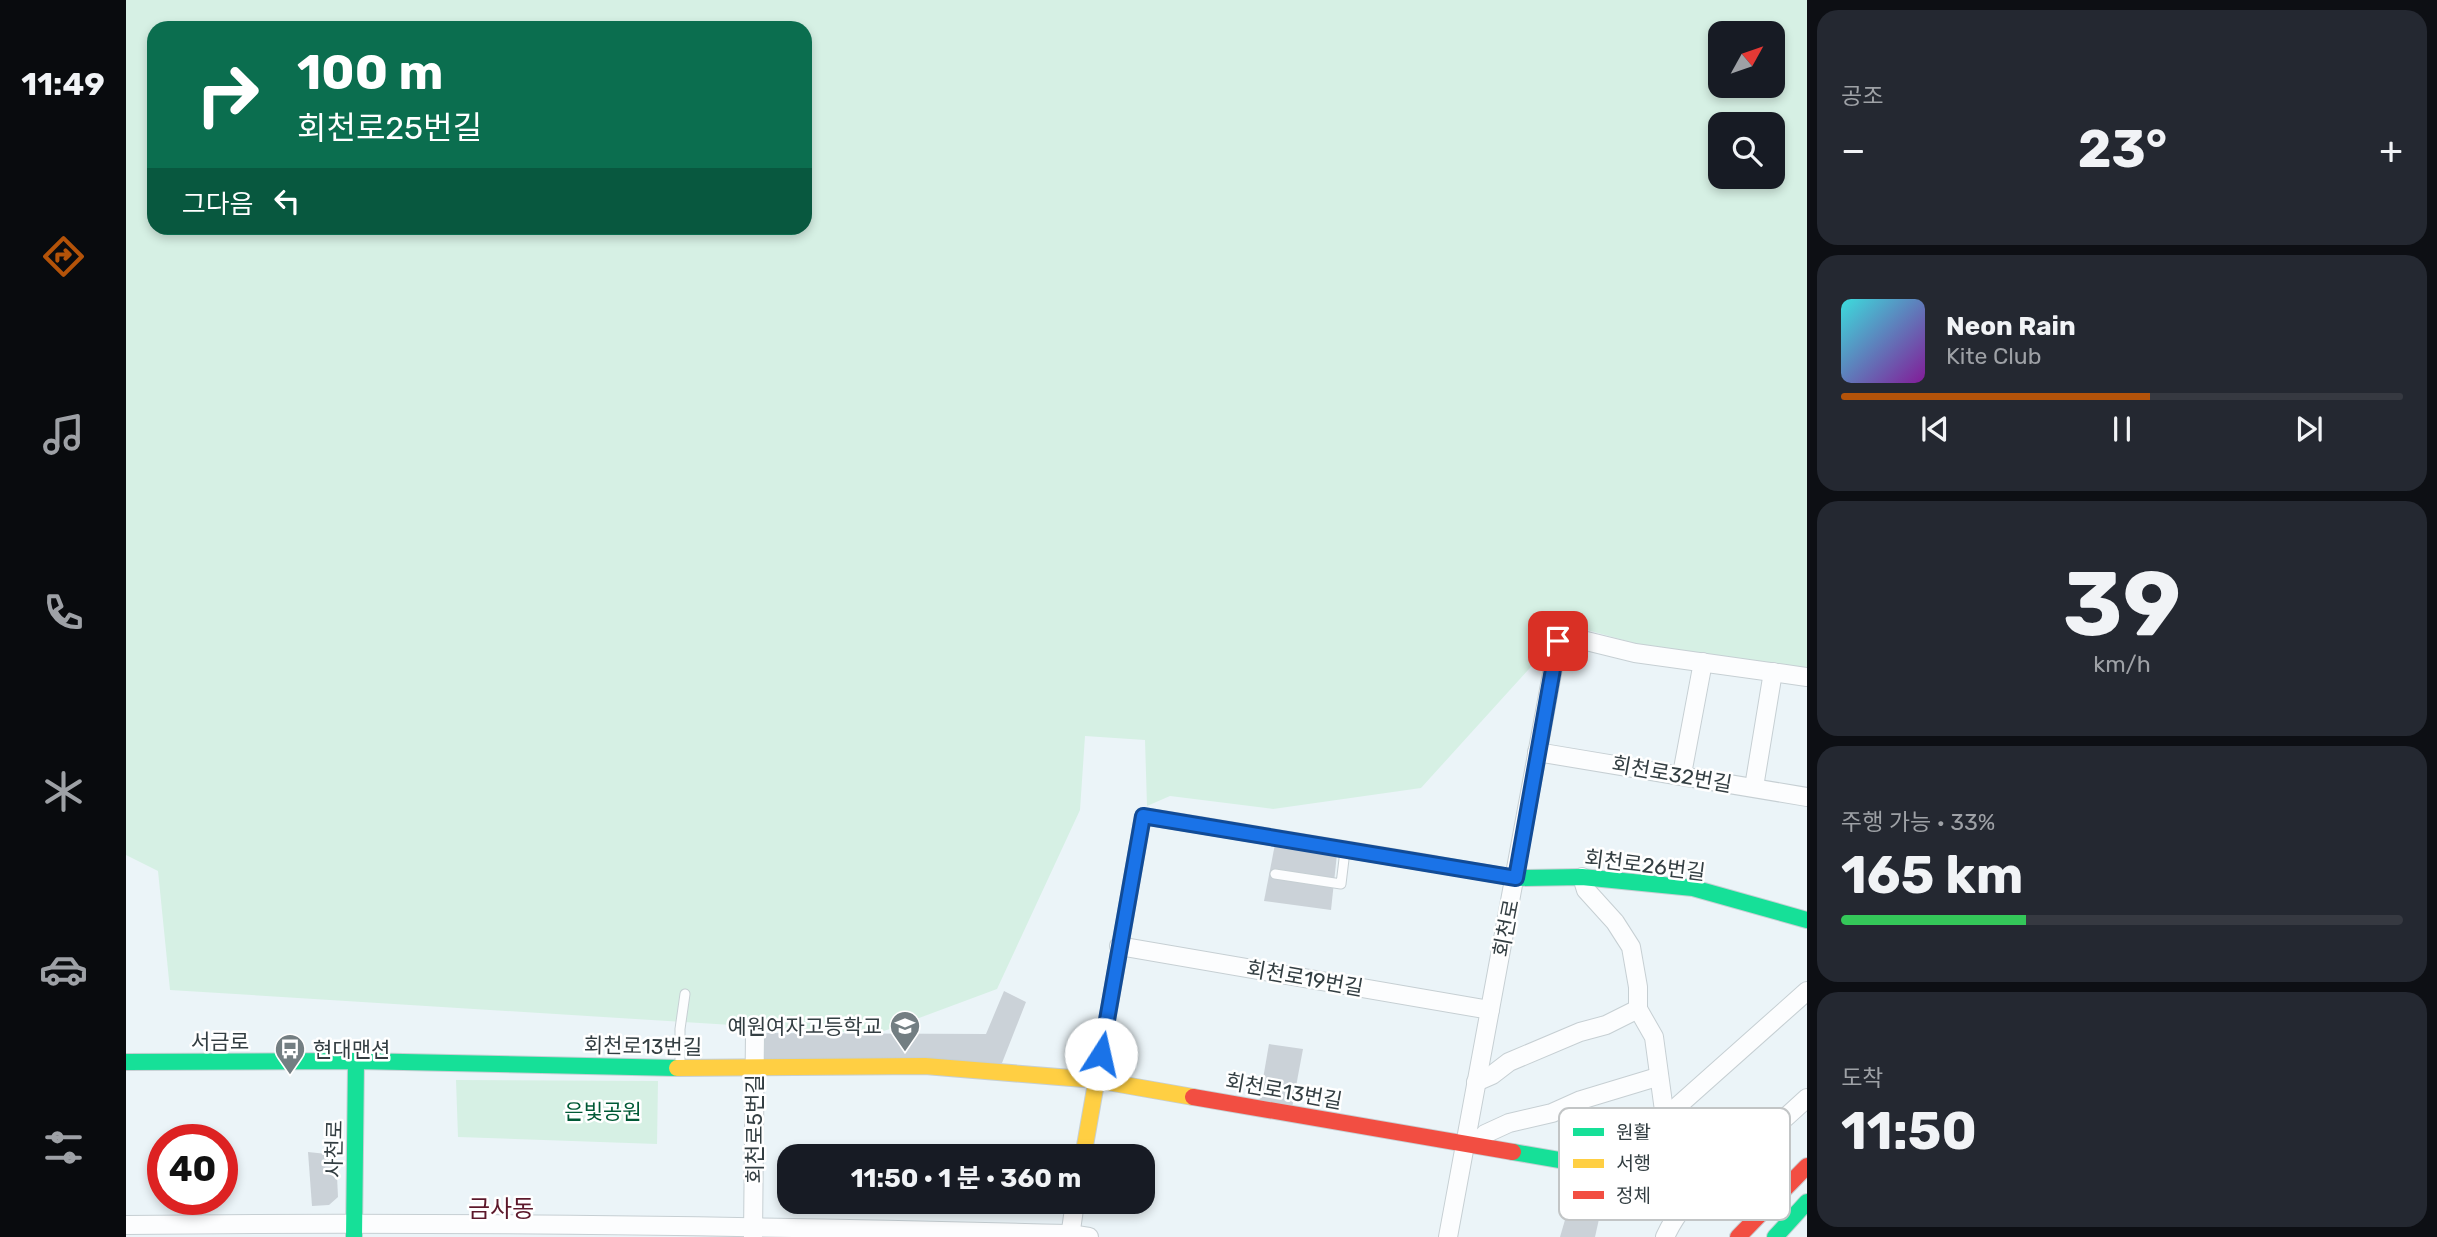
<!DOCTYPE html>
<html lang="ko">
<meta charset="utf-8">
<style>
:root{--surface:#171b24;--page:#242831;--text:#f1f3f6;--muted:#9ea1a6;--line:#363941;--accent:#b45309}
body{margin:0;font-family:Rubik,"Noto Sans KR",sans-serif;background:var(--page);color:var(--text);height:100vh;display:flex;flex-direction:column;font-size:26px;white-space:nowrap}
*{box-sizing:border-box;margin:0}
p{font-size:23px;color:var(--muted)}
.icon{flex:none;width:38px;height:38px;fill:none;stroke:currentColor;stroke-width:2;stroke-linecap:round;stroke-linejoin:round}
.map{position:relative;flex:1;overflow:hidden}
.panel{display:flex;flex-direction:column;gap:10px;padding:10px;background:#0d0f14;width:630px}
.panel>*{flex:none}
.guide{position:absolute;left:21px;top:21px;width:665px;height:214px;border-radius:21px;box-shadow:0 4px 10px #0003;background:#0b6e4f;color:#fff;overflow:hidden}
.needle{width:46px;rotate:50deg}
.tools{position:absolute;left:1582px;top:21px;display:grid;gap:14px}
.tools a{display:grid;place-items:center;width:77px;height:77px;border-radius:14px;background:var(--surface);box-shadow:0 4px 10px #0003;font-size:35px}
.speed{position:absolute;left:21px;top:1124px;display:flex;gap:14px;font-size:35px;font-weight:700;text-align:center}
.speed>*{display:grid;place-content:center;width:91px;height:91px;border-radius:50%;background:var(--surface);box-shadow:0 4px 10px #0003;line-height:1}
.speed .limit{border:10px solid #d22;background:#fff;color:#111}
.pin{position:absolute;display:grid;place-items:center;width:60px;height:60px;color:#fff;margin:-30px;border-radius:14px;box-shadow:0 4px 10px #0006}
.me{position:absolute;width:77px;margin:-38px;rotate:10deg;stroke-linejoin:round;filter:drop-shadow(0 0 5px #0008)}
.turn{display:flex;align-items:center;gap:24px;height:147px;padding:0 35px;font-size:32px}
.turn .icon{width:91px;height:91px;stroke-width:2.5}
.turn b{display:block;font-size:49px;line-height:60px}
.then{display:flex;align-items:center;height:66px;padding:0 35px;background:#0003;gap:14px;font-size:26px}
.big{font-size:52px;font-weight:700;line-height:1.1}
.panel .card{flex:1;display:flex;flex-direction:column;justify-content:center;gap:10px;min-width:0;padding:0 24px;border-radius:21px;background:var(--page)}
.panel .dial{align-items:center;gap:0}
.dial b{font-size:91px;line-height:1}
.song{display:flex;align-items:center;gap:21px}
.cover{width:84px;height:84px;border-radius:10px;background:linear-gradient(135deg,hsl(180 70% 55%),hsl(290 70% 35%))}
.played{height:7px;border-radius:4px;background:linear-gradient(90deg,var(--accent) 55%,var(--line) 55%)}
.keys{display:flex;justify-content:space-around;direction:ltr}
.heat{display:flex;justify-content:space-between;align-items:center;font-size:38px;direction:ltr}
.charge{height:10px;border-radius:5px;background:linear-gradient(90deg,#34c759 33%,var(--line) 0)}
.trip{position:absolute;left:651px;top:1144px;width:378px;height:70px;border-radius:21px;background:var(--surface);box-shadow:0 4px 10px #0003;font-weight:700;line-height:70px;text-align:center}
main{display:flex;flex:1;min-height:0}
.tab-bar{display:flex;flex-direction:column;width:126px;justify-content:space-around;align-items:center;background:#090b0e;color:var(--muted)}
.tab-bar .icon{width:49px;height:49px}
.tab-bar .active{color:var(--accent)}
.tab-bar b{font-size:32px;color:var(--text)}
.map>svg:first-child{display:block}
.green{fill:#d6f0e4;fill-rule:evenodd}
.building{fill:#cbd2d8}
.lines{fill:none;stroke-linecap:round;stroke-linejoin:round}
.lane-casing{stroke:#c6cfd3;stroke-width:11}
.street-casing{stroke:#c6cfd3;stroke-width:20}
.fast-casing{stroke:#c6cfd3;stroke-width:18}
.slow-casing{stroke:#c6cfd3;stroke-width:18}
.jam-casing{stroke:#c6cfd3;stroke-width:18}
.lane{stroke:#fcfdfe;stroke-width:9}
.street{stroke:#fcfdfe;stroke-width:18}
.fast{stroke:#16e098;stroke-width:16}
.slow{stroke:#ffcf43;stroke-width:16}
.jam{stroke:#f24e42;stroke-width:16}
.route-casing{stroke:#114b97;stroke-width:18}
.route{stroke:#1a73e8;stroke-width:12}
.labels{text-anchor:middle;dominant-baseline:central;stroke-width:5;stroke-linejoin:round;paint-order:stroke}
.street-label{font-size:21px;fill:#333e42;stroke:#fff}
.poi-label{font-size:21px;fill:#333e42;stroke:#fff;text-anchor:end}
.park-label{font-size:21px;fill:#005936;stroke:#fff}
.quarter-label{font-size:24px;fill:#5c182b;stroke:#fff}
.key{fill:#fff;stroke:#c2c5c6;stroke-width:2}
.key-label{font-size:19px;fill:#333e42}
</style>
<main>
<nav class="tab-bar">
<b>11:49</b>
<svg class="icon active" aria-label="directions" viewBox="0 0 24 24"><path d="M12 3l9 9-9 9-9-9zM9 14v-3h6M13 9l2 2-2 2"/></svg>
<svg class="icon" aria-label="music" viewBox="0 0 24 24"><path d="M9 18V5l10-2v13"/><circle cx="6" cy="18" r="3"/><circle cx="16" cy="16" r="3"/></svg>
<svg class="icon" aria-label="phone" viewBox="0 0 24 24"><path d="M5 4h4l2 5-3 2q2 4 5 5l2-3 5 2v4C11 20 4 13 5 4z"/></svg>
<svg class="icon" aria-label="climate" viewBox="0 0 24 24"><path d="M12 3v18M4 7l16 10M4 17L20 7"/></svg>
<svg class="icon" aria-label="car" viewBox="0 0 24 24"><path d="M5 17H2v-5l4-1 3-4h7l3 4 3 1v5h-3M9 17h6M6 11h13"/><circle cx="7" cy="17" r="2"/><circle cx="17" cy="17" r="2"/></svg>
<svg class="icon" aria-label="filters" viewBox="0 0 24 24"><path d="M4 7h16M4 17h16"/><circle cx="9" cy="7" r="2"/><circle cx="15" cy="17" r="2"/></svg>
</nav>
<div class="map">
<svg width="1681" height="1237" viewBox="0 0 1681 1237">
<rect width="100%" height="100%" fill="#ebf4f8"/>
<g class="green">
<path d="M0 0H1681V668L1577 662 1443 625 1295 788 1147 809 1044 796 1021 806 1019 740 959 736 954 810 871 989 750 1034 44 990 32 871 0 855ZM28 28H679V228H28ZM1594 33H1647V86H1594ZM1594 124H1647V177H1594Z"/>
<polygon points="330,1080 532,1081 531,1144 332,1137"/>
</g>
<g class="building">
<polygon points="1149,844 1211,854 1205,910 1138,901"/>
<polygon points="878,991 900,1002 876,1063 638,1061 639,1033 860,1034"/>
<polygon points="1143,1044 1177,1049 1166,1108 1133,1102"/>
<polygon points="182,1152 210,1155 212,1197 203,1205 186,1206"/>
<polygon points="1441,1213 1473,1219 1469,1237 1434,1237"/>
</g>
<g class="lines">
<g class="lane-casing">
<g id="lane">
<polyline points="1149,874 1215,884 1219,851"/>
<polyline points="554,1066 554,1029 559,994"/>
</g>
</g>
<g class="street-casing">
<g id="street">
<polyline points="1411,752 1681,797"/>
<polyline points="1556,774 1577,662"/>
<polyline points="1628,787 1647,672"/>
<polyline points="1456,877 1460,890 1489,922 1505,947 1512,987 1512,1009 1528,1037 1539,1118"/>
<polyline points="993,946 1364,1010"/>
<polyline points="1350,1082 1366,1075 1383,1062 1454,1032 1480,1025 1512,1009"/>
<polyline points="1349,1144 1359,1134 1383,1123 1426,1113 1455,1100 1531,1077"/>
<polyline points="1488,1169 1499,1153 1681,991"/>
<path d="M0 1225C315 1221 629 1226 944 1234L963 1237"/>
<polyline points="627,1237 629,1032"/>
<polyline points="944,1237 949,1202"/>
<polyline points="1322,1237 1432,641 1444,637 1509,653 1681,677"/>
<path d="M1539 1237C1549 1215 1562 1197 1584 1186L1681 1098"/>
</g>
</g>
<g class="fast-casing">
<g id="fast">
<polyline points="1308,864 1390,878 1456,877 1567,888 1681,920"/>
<polyline points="0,1062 230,1061 551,1068"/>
<polyline points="1387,1152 1584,1186"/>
<polyline points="228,1237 230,1061"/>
<polyline points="1649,1237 1681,1202"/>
</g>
</g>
<g class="slow-casing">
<g id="slow">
<polyline points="551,1068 799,1066 970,1080 1067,1097"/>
<polyline points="957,1157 1017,816 1073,825"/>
</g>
</g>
<g class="jam-casing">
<g id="jam">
<polyline points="1073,825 1308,864"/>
<polyline points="1067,1097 1387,1152"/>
<polyline points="1612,1237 1681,1166"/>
</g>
</g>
<use href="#lane" class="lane"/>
<use href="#street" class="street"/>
<use href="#fast" class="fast"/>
<use href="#slow" class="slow"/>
<use href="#jam" class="jam"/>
</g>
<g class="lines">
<g class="route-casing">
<polyline id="route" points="975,1054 1017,816 1390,878 1432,641"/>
</g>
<use href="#route" class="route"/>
</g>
<defs>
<g id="school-pin" transform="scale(1.575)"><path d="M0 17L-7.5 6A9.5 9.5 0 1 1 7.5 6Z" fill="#737e82" stroke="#fff"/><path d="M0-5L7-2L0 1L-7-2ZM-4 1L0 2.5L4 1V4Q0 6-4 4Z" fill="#fff"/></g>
<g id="bus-pin" transform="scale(1.575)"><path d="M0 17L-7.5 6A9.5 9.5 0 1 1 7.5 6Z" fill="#737e82" stroke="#fff"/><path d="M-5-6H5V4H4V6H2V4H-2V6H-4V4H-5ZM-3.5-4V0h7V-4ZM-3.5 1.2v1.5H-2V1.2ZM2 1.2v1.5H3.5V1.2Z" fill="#fff"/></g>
</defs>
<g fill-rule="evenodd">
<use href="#school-pin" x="779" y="1026"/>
<use href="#bus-pin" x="164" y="1049"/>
</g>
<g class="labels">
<g class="street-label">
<text transform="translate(1546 774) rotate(10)">회천로32번길</text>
<text transform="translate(1519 865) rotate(7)">회천로26번길</text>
<text transform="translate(1380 928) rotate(-79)">회천로</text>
<text transform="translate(1179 978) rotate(10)">회천로19번길</text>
<text x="94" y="1041">서금로</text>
<text transform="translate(517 1046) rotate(1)">회천로13번길</text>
<text transform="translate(1158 1091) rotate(10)">회천로13번길</text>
<text transform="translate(628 1129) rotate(-90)">회천로5번길</text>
<text transform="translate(208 1149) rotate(-89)">사천로</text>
</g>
<g class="poi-label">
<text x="756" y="1026">예원여자고등학교</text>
<text x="187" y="1049" text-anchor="start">현대맨션</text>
</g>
<g class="park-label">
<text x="477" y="1111">은빛공원</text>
</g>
<g class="quarter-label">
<text x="375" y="1209">금사동</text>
</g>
</g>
<rect x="1433" y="1108" width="231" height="112" rx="10" class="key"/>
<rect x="1447" y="1128" width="31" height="8" fill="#16e098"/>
<rect x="1447" y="1159" width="31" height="9" fill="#ffcf43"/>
<rect x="1447" y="1191" width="31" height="8" fill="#f24e42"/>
<g class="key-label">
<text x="1490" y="1139">원활</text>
<text x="1490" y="1170">서행</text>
<text x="1490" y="1202">정체</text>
</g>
</svg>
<div class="tools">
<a><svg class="needle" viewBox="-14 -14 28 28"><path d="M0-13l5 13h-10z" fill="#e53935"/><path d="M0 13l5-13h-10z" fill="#9ea1a6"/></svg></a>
<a><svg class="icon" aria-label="search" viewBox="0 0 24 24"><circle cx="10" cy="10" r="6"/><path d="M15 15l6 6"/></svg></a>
</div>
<div class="speed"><div class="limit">40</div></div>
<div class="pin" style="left:1432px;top:641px;background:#d93025"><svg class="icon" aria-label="arrive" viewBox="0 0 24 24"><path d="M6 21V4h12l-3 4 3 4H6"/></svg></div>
<svg class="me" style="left:975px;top:1054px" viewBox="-20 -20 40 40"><circle r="19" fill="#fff"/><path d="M0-13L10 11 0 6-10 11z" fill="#1a73e8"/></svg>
<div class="trip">11:50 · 1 분 · 360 m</div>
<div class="guide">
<div class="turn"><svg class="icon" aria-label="right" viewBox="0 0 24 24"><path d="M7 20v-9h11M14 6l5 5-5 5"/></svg><div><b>100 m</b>회천로25번길</div></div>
<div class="then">그다음<svg class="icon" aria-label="left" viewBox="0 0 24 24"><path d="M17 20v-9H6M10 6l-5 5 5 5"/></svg></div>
</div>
</div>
<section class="panel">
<div class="card"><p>공조</p>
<div class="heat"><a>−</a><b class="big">23°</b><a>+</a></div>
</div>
<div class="card">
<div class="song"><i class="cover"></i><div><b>Neon Rain</b><p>Kite Club</p></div></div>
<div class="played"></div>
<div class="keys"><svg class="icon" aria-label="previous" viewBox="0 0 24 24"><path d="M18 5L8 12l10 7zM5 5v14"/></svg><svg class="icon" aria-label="pause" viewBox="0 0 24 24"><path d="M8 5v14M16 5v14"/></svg><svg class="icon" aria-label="next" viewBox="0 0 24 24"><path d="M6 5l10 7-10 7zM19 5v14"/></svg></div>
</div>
<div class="card dial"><b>39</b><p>km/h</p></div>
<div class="card"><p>주행 가능 · 33%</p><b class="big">165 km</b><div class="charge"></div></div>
<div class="card"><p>도착</p><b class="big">11:50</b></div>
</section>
</main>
